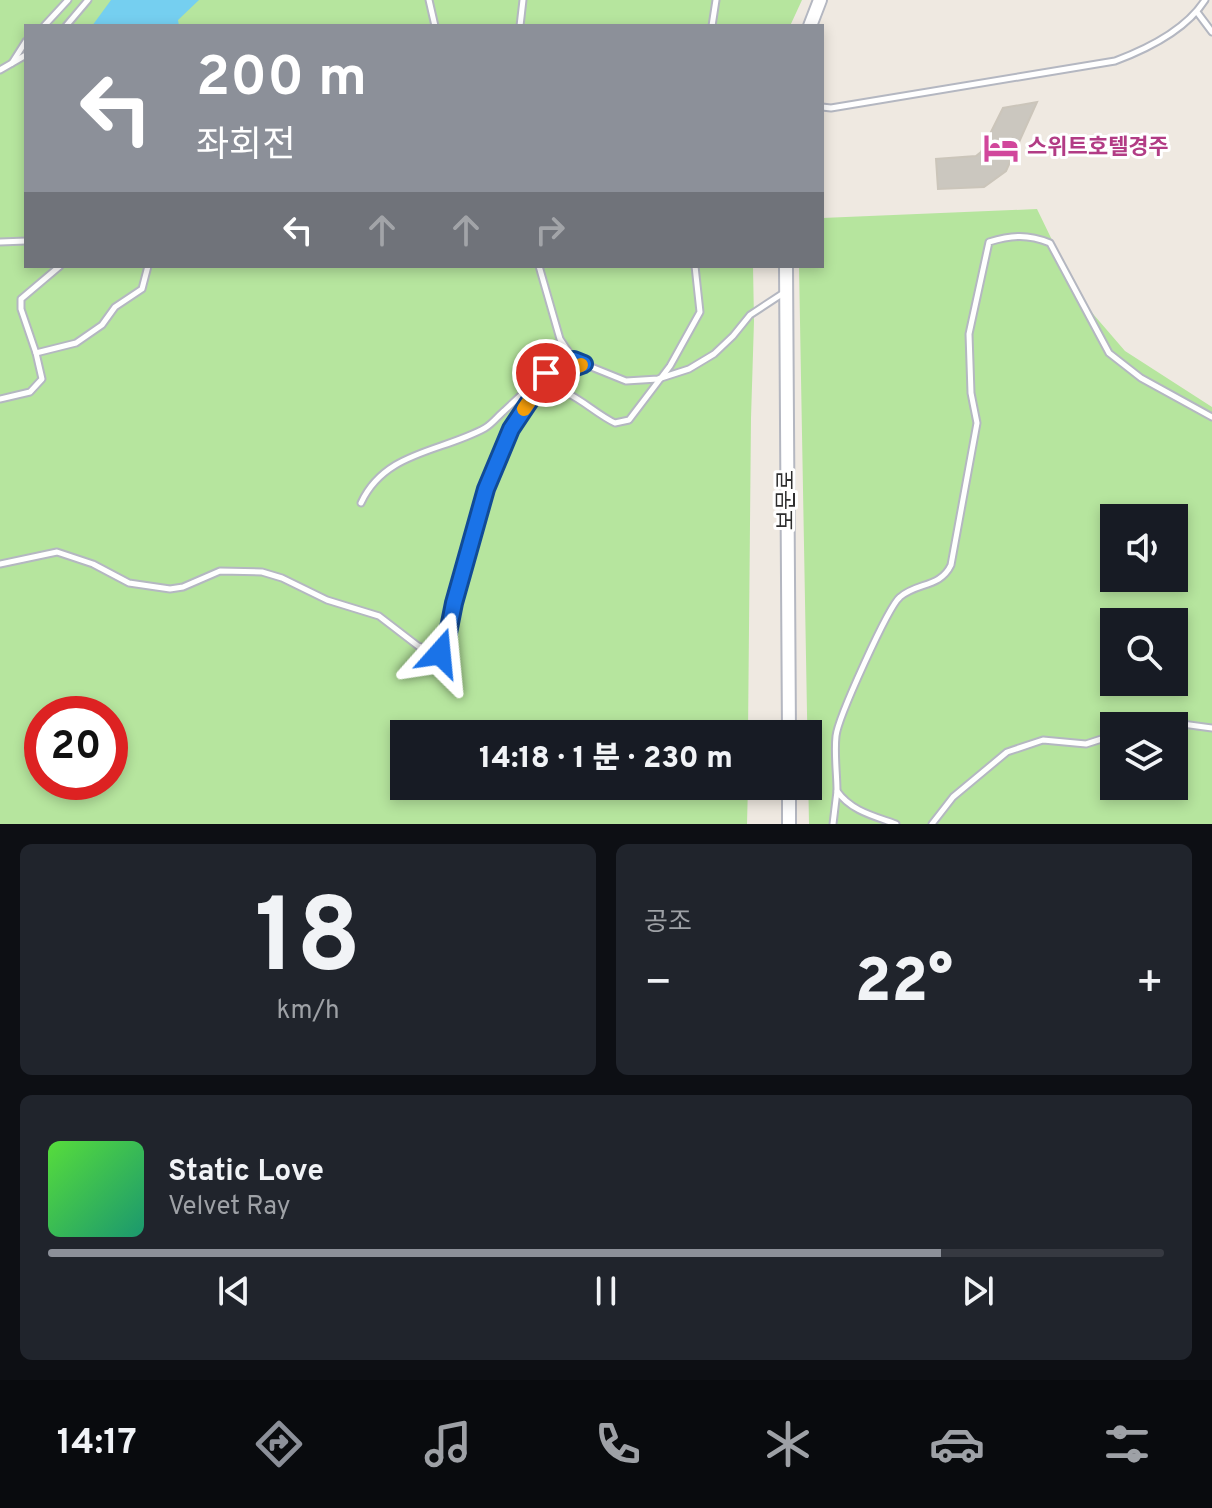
<!DOCTYPE html>
<html lang="ko">
<meta charset="utf-8">
<style>
:root{--surface:#171b24;--page:#20242c;--text:#f1f3f6;--muted:#9ea1a6;--line:#363941;--accent:#8c9099}
body{margin:0;font-family:Overpass,"Noto Sans KR",sans-serif;background:var(--page);color:var(--text);height:100vh;display:flex;flex-direction:column;font-size:30px;white-space:nowrap}
*{box-sizing:border-box;margin:0}
p{font-size:26px;color:var(--muted)}
.icon{flex:none;width:44px;height:44px;fill:none;stroke:currentColor;stroke-width:2;stroke-linecap:round;stroke-linejoin:round}
.map{position:relative;height:824px;overflow:hidden}
.side{display:flex;flex-direction:column;gap:20px;padding:20px;background:#0d0f14;flex:1}
.side>*{flex:none}
.top-card{position:absolute;left:24px;top:24px;width:800px;height:244px;border-radius:0px;box-shadow:0 4px 12px #0003;background:#8c9099;color:#fff;overflow:hidden}
.fabs{position:absolute;left:1100px;top:504px;display:grid;gap:16px}
.fabs a{display:grid;place-items:center;width:88px;height:88px;border-radius:0px;background:var(--surface);box-shadow:0 4px 12px #0003;font-size:40px}
.speed{position:absolute;left:24px;top:696px;display:flex;gap:16px;font-size:40px;font-weight:700;text-align:center}
.speed>*{display:grid;place-content:center;width:104px;height:104px;border-radius:50%;background:var(--surface);box-shadow:0 4px 12px #0003;line-height:1}
.speed .limit{border:12px solid #d22;background:#fff;color:#111}
.pin{position:absolute;display:grid;place-items:center;width:68px;height:68px;color:#fff;margin:-34px;border:4px solid #fff;border-radius:50%;box-shadow:0 2px 8px #0007}
.me{position:absolute;width:88px;margin:-44px;rotate:18deg;stroke-linejoin:round;filter:drop-shadow(0 0 6px #0008)}
.turn{display:flex;align-items:center;gap:28px;height:168px;padding:0 40px;font-size:36px}
.turn .icon{width:104px;height:104px;stroke-width:2.5}
.turn b{display:block;font-size:56px;line-height:68px}
.lanes{display:flex;align-items:center;height:76px;padding:0 40px;background:#0003;justify-content:center;gap:40px;direction:ltr}
.lanes .off{opacity:.35}
.big{font-size:60px;font-weight:800;line-height:1.1}
.side .tile{flex:1;display:flex;flex-direction:column;justify-content:center;gap:12px;min-width:0;padding:0 28px;border-radius:12px;background:var(--page)}
.side .dial{align-items:center;gap:0}
.dial b{font-size:104px;line-height:1}
.song{display:flex;align-items:center;gap:24px}
.cover{width:96px;height:96px;border-radius:12px;background:linear-gradient(135deg,hsl(110 70% 55%),hsl(160 70% 35%))}
.played{height:8px;border-radius:4px;background:linear-gradient(90deg,var(--accent) 80%,var(--line) 80%)}
.keys{display:flex;justify-content:space-around;direction:ltr}
.heat{display:flex;justify-content:space-between;align-items:center;font-size:44px;direction:ltr}
.side .tiles{flex:1;display:grid;gap:20px;grid-template-columns:1fr 1fr}
.tile:last-child{grid-column:span 2}
.trip{position:absolute;left:390px;top:720px;width:432px;height:80px;border-radius:0px;background:var(--surface);box-shadow:0 4px 12px #0003;font-weight:800;line-height:80px;text-align:center}
.dock{display:flex;height:128px;justify-content:space-around;align-items:center;background:#090b0e;color:var(--muted)}
.dock .icon{width:56px;height:56px}
.dock .current{color:var(--accent)}
.dock b{font-size:36px;color:var(--text)}
.map>svg:first-child{display:block}
.green{fill:#b6e59e;fill-rule:evenodd}
.water{fill:#75cff0}
.building{fill:#cbc7bf;stroke:#cbc5ba;stroke-width:2}
.lines{fill:none;stroke-linecap:round;stroke-linejoin:round}
.lane-casing{stroke:#b4b7c1;stroke-width:9}
.secondary-casing{stroke:#b4b7c1;stroke-width:16}
.lane{stroke:#fff;stroke-width:5}
.secondary{stroke:#fff;stroke-width:12}
.route-casing{stroke:#114b97;stroke-width:20}
.route{stroke:#1a73e8;stroke-width:14}
.slow{stroke:#f59e0b;stroke-width:14}
.labels{text-anchor:middle;dominant-baseline:central;stroke-width:6;stroke-linejoin:round;paint-order:stroke}
.hotel-label{font-size:22px;font-weight:bold;fill:#b23c85;stroke:#fff;text-anchor:start}
.street-label{font-size:22px;fill:#2e2e2e;stroke:#fff}
</style>
<div class="map">
<svg width="1212" height="824" viewBox="0 0 1212 824">
<rect width="100%" height="100%" fill="#efe9e1"/>
<g class="green">
<path d="M0 0H802L790 26H26V266H753L754 321 751 418 748 734H404V786H748L747 824H0ZM42 714H110V782H42Z"/>
<path d="M1037 209 1081 300 1125 351 1212 407V824H809L799 266H822V218ZM1114 518H1174V578H1114ZM1114 622H1174V682H1114ZM1114 726H1174V786H1114Z"/>
</g>
<polygon class="water" points="111,0 199,0 178,20 179,26 92,26"/>
<polygon class="building" points="1037,102 1006,171 984,187 938,189 936,159 976,156 981,152 1003,108"/>
<g class="lines">
<g class="lane-casing">
<g id="lane">
<polyline points="429,0 435,26"/>
<polyline points="1197,12 1212,32"/>
<polyline points="44,26 68,0"/>
<polyline points="66,26 88,0"/>
<polyline points="520,26 523,0"/>
<polyline points="712,26 716,0"/>
<polyline points="12,63 26,41"/>
<polyline points="0,70 26,55"/>
<path d="M822 107 831 108 1115 61C1147 49 1186 30 1205 0"/>
<polyline points="0,242 26,241"/>
<polyline points="539,266 560,339 574,360 626,381 658,379 689,369 714,354 733,336 750,315 785,292"/>
<polyline points="36,353 21,309 21,299 60,266"/>
<path d="M583 365 545 378 539 388C567 383 591 412 615 423L629 420 670 366 700 312 695 266"/>
<polyline points="0,399 30,392 42,379 36,353 76,343 102,325 115,307 142,289 148,266"/>
<path d="M361 503C385 451 442 452 485 428 492 424 498 416 504 411 526 390 546 371 574 360"/>
<path d="M0 564 57 552 93 564 129 583 170 589 183 587 220 571 262 572 282 578 327 600 379 616 418 646 440 653C451 634 452 609 458 588 480 514 492 451 539 388"/>
<polyline points="1132,726 1153,720 1212,728"/>
<path d="M837 791C837 774 834 754 836 736 838 718 888 607 900 597 917 582 940 588 951 565L977 423 971 393 969 334 989 242C1012 235 1028 234 1050 243L1109 353 1141 378 1212 417"/>
<path d="M833 824 837 791C851 811 874 816 896 824"/>
<polyline points="932,824 953,797 1007,752 1043,740 1086,744 1114,735"/>
</g>
</g>
<g class="secondary-casing">
<g id="secondary">
<polyline points="810,26 820,0"/>
<polyline points="786,266 789,734"/>
<polyline points="789,786 789,824"/>
</g>
</g>
<use href="#lane" class="lane"/>
<use href="#secondary" class="secondary"/>
</g>
<g class="lines">
<g class="route-casing">
<polyline id="route" points="440,653 446,643 454,603 486,489 511,429 545,378 584,364 574,360 546,373"/>
</g>
<use href="#route" class="route"/>
<polyline class="slow" points="524,409 545,378 581,365"/>
</g>
<defs>
<g id="hotel-bare" transform="scale(2.76)"><path d="M-6-4.5h1.5V1H6V5H4.5V3h-9V5H-6ZM-4 0a1.8 1.8 0 1 1 3.6 0ZM.5 0V-2.5h3Q6-2.5 6 0Z" fill="#d1479c" stroke="#fff" stroke-width="2.5" paint-order="stroke"/></g>
</defs>
<g fill-rule="evenodd">
<use href="#hotel-bare" x="1001" y="148"/>
</g>
<g class="labels">
<g class="hotel-label">
<text x="1027" y="148">스위트호텔경주</text>
</g>
<g class="street-label">
<text transform="translate(787 500) rotate(-90)">보문로</text>
</g>
</g>
</svg>
<div class="fabs">
<a><svg class="icon" aria-label="sound" viewBox="0 0 24 24"><path d="M4 9h4l5-4v14l-5-4H4zM17 9q2 3 0 6"/></svg></a>
<a><svg class="icon" aria-label="search" viewBox="0 0 24 24"><circle cx="10" cy="10" r="6"/><path d="M15 15l6 6"/></svg></a>
<a><svg class="icon" aria-label="layers" viewBox="0 0 24 24"><path d="M12 4l9 5-9 5-9-5zM3 14l9 5 9-5"/></svg></a>
</div>
<div class="speed"><div class="limit">20</div></div>
<div class="pin" style="left:546px;top:373px;background:#d93025"><svg class="icon" aria-label="arrive" viewBox="0 0 24 24"><path d="M6 21V4h12l-3 4 3 4H6"/></svg></div>
<svg class="me" style="left:440px;top:653px" viewBox="-20 -20 40 40"><path d="M0-17L14 15 0 8-14 15z" fill="#1a73e8" stroke="#fff" stroke-width="4"/></svg>
<div class="trip">14:18 · 1 분 · 230 m</div>
<div class="top-card">
<div class="turn"><svg class="icon" aria-label="left" viewBox="0 0 24 24"><path d="M17 20v-9H6M10 6l-5 5 5 5"/></svg><div><b>200 m</b>좌회전</div></div>
<div class="lanes"><svg class="icon" aria-label="left" viewBox="0 0 24 24"><path d="M17 20v-9H6M10 6l-5 5 5 5"/></svg><svg class="icon off" aria-label="ahead" viewBox="0 0 24 24"><path d="M12 20V5M6 11l6-6 6 6"/></svg><svg class="icon off" aria-label="ahead" viewBox="0 0 24 24"><path d="M12 20V5M6 11l6-6 6 6"/></svg><svg class="icon off" aria-label="right" viewBox="0 0 24 24"><path d="M7 20v-9h11M14 6l5 5-5 5"/></svg></div>
</div>
</div>
<section class="side">
<div class="tiles">
<div class="tile dial"><b>18</b><p>km/h</p></div>
<div class="tile"><p>공조</p>
<div class="heat"><a>−</a><b class="big">22°</b><a>+</a></div>
</div>
<div class="tile">
<div class="song"><i class="cover"></i><div><b>Static Love</b><p>Velvet Ray</p></div></div>
<div class="played"></div>
<div class="keys"><svg class="icon" aria-label="previous" viewBox="0 0 24 24"><path d="M18 5L8 12l10 7zM5 5v14"/></svg><svg class="icon" aria-label="pause" viewBox="0 0 24 24"><path d="M8 5v14M16 5v14"/></svg><svg class="icon" aria-label="next" viewBox="0 0 24 24"><path d="M6 5l10 7-10 7zM19 5v14"/></svg></div>
</div>
</div>
</section>
<nav class="dock">
<b>14:17</b>
<svg class="icon current" aria-label="directions" viewBox="0 0 24 24"><path d="M12 3l9 9-9 9-9-9zM9 14v-3h6M13 9l2 2-2 2"/></svg>
<svg class="icon" aria-label="music" viewBox="0 0 24 24"><path d="M9 18V5l10-2v13"/><circle cx="6" cy="18" r="3"/><circle cx="16" cy="16" r="3"/></svg>
<svg class="icon" aria-label="phone" viewBox="0 0 24 24"><path d="M5 4h4l2 5-3 2q2 4 5 5l2-3 5 2v4C11 20 4 13 5 4z"/></svg>
<svg class="icon" aria-label="climate" viewBox="0 0 24 24"><path d="M12 3v18M4 7l16 10M4 17L20 7"/></svg>
<svg class="icon" aria-label="car" viewBox="0 0 24 24"><path d="M5 17H2v-5l4-1 3-4h7l3 4 3 1v5h-3M9 17h6M6 11h13"/><circle cx="7" cy="17" r="2"/><circle cx="17" cy="17" r="2"/></svg>
<svg class="icon" aria-label="filters" viewBox="0 0 24 24"><path d="M4 7h16M4 17h16"/><circle cx="9" cy="7" r="2"/><circle cx="15" cy="17" r="2"/></svg>
</nav>
